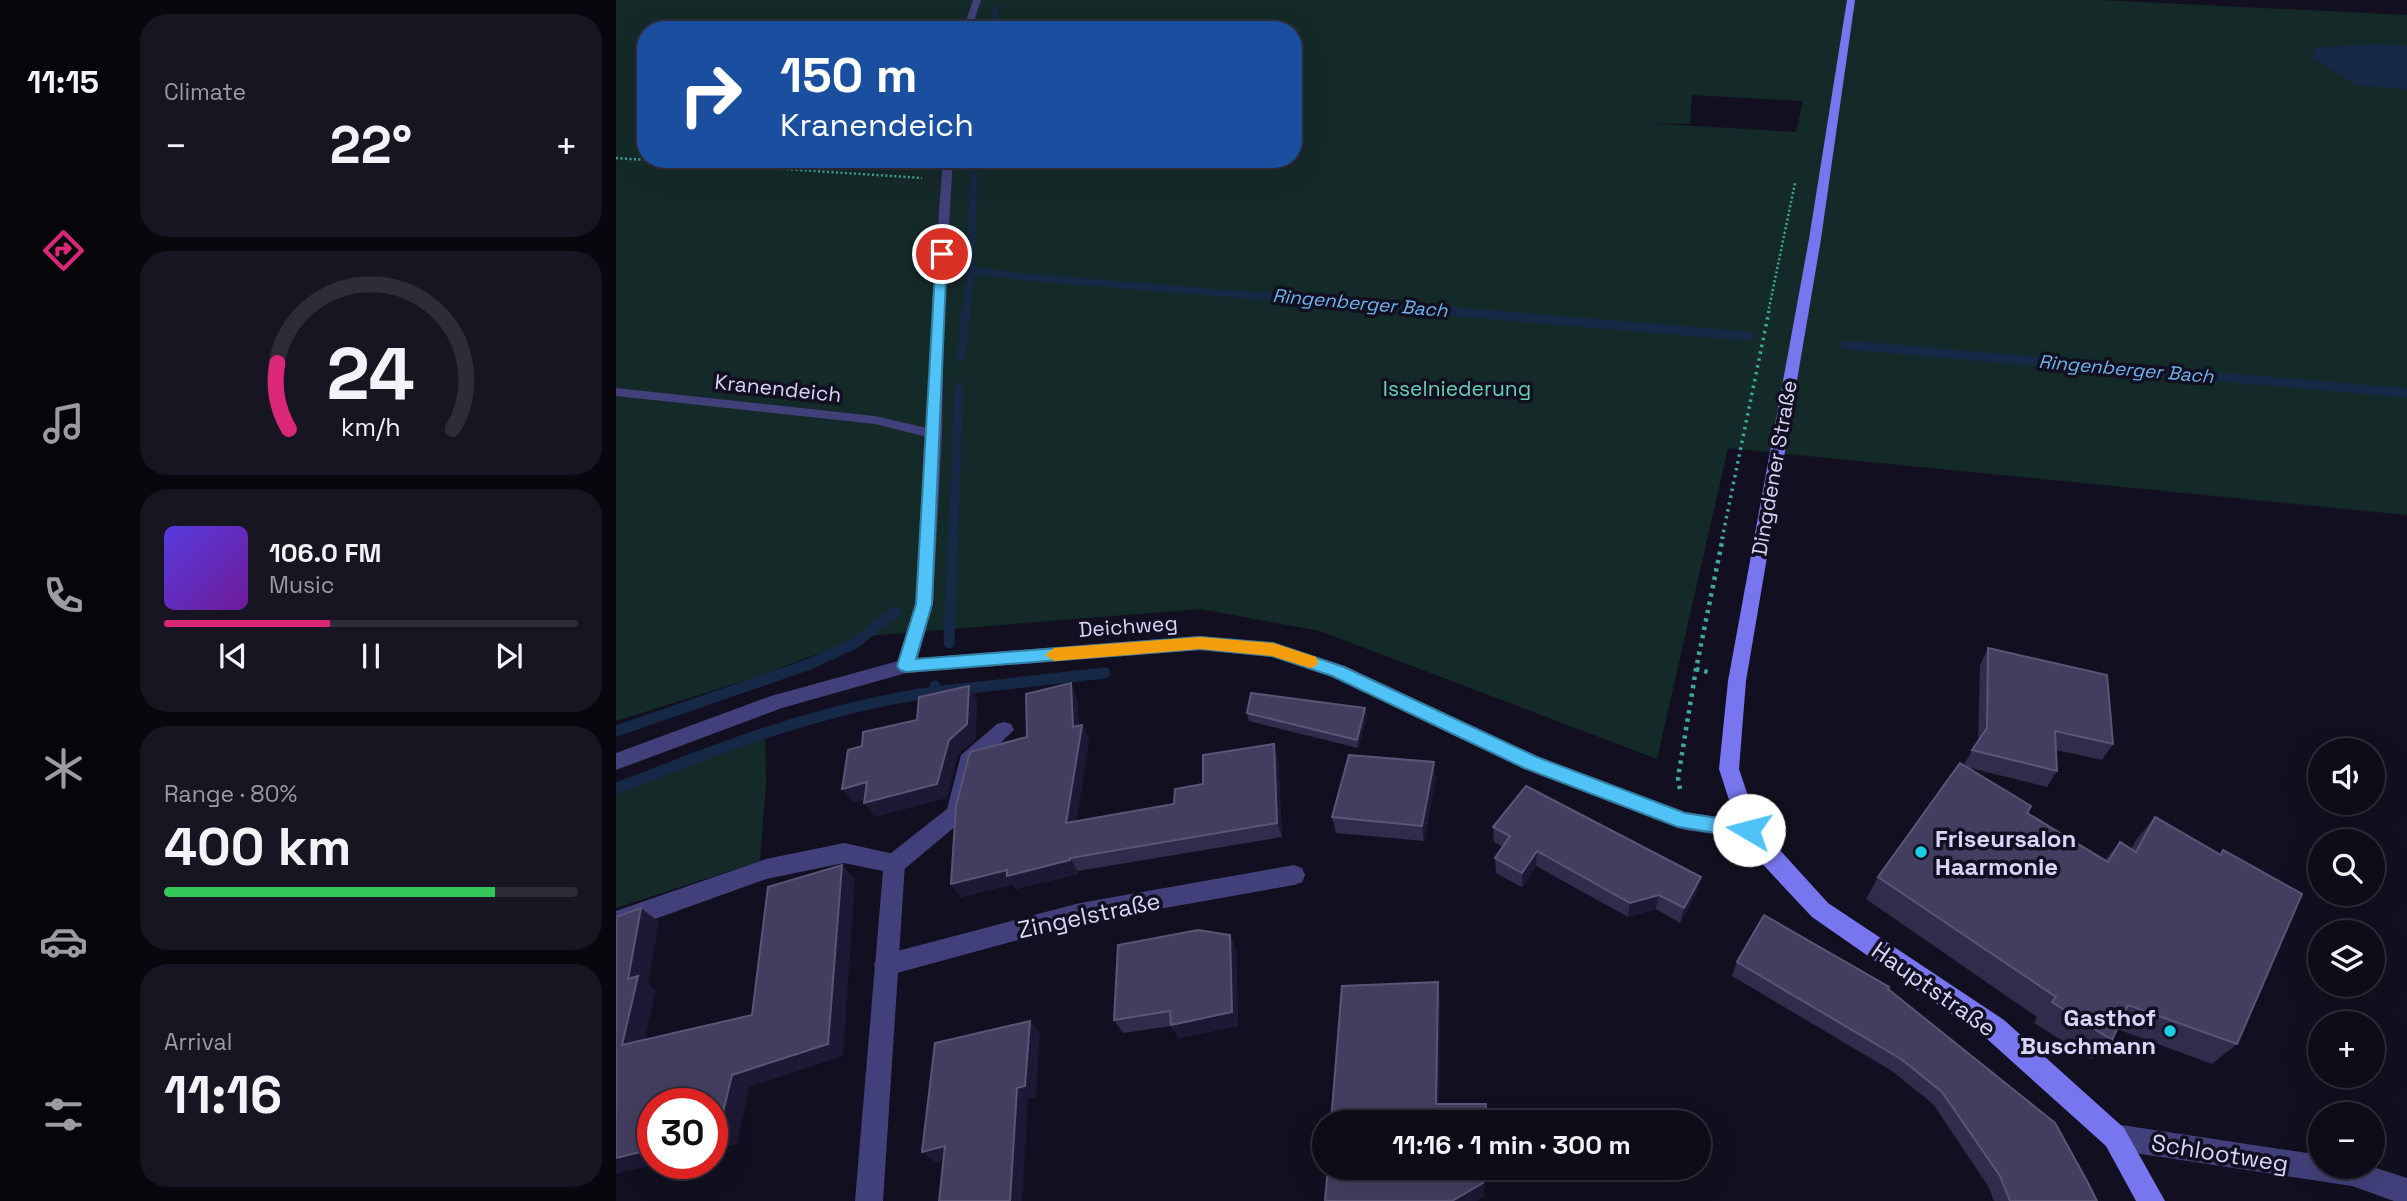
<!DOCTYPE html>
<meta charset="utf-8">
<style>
:root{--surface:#0e0c18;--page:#171521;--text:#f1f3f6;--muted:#9b9ba2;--line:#2e2c37;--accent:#db2777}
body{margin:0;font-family:"Space Grotesk",sans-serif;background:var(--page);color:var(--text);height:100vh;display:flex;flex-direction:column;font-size:26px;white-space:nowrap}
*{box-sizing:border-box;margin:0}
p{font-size:23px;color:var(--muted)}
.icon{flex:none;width:38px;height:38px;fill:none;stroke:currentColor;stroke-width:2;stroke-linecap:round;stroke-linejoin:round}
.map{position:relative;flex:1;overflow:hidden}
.drawer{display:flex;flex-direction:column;gap:14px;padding:14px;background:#08070d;width:490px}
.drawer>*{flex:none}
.hud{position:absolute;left:21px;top:21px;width:665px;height:147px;border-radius:28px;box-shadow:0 7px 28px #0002,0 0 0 2px var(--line);background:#1a4fa0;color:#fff;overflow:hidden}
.buttons{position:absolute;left:1692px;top:738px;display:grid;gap:14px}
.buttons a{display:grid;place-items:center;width:77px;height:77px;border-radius:50%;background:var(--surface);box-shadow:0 7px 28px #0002,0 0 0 2px var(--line);font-size:35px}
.speed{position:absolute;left:21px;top:1088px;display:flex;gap:14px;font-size:35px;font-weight:700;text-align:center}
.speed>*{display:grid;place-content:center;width:91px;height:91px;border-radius:50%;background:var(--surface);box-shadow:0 7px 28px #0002,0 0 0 2px var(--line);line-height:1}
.speed .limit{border:10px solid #d22;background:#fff;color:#111}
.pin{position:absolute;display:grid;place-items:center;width:60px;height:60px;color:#fff;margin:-30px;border:4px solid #fff;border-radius:50%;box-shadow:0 2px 7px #0007}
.me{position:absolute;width:77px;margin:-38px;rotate:278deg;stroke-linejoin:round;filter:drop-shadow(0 0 5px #0008)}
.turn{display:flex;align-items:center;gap:24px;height:147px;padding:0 28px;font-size:32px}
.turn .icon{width:91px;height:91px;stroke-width:2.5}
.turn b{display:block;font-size:49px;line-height:60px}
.big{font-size:52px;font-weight:700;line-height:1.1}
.drawer .tile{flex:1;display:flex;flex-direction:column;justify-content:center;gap:10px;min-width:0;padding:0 24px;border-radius:28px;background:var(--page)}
.drawer .dial{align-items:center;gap:0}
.dial svg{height:182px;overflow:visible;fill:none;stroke:var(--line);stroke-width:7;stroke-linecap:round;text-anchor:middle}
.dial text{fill:var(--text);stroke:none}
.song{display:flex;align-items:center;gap:21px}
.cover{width:84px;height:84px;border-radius:10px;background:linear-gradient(135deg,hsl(250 70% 55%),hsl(280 70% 35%))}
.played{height:7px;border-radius:4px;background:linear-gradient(90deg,var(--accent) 40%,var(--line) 40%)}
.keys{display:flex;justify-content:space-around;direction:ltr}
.heat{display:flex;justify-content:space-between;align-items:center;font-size:38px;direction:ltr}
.charge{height:10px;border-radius:5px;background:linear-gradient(90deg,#34c759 80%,var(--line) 0)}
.trip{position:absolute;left:696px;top:1110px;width:399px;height:70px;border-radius:35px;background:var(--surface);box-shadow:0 7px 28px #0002,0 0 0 2px var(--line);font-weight:700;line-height:70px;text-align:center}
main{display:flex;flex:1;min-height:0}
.tabs{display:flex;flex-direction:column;width:126px;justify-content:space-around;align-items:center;background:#06050a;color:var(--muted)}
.tabs .icon{width:49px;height:49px}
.tabs .on{color:var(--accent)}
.tabs b{font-size:32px;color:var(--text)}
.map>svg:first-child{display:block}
.green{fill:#142a29;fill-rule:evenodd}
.water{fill:#152845}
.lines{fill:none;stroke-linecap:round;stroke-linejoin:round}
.stream-far3{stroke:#152845;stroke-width:5}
.stream-far2{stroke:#152845;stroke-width:7}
.stream-far1{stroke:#152845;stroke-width:9}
.stream{stroke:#152845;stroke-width:11}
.path-far2{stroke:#3ca79f;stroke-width:2.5;stroke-dasharray:2 2.5;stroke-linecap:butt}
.path-far1{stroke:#3ca79f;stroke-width:3.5;stroke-dasharray:2.5 4.5;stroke-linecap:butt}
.path{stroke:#3ca79f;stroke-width:4.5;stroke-dasharray:3.5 5;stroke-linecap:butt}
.service{fill:#42407a;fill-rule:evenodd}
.minor{fill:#42407a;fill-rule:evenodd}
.secondary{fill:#7876ef;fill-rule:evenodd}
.wall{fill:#312b4c}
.shaded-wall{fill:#1d1833}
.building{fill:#433d5f;stroke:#5a5577;stroke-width:2}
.route{fill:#4fc3f7;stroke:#337fa1;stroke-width:2}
.slow{fill:#f59e0b}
.poi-dot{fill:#19cfe1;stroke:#121020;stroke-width:2.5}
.labels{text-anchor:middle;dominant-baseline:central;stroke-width:7;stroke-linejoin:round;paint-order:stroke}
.far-water-label{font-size:19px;font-style:italic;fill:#6eb4ef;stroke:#121020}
.street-label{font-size:21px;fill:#d8d4fa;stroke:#121020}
.park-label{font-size:21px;fill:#68d2b6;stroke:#121020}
.near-poi-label{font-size:24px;font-weight:bold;fill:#d8d4fa;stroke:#121020;text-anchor:start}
.near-street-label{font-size:24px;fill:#d8d4fa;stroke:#121020}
</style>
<main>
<nav class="tabs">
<b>11:15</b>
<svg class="icon on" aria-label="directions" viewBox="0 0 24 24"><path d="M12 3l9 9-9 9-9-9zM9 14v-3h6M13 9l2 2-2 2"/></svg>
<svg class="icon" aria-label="music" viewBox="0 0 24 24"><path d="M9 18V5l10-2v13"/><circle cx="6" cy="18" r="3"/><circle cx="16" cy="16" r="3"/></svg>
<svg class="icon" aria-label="phone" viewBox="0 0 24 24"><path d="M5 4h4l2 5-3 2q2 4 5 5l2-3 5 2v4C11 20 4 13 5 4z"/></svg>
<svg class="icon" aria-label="climate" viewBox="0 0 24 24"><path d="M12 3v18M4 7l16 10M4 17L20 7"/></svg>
<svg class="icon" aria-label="car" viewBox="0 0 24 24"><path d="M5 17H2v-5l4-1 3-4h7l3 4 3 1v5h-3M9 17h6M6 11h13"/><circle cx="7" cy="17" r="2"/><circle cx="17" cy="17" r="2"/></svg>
<svg class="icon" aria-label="filters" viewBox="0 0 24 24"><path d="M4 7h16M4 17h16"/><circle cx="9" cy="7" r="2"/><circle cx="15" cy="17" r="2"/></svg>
</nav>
<section class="drawer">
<div class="tile"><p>Climate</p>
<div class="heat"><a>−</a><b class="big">22°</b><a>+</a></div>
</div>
<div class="tile dial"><svg viewBox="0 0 100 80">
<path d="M14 69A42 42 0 1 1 86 69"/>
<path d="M14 69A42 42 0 0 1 9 40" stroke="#db2777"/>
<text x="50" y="56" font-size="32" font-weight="700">24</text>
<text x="50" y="72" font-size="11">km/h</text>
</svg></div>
<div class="tile">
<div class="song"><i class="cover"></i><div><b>106.0 FM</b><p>Music</p></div></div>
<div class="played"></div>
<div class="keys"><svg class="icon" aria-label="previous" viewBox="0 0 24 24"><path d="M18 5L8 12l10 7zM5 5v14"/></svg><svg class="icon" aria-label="pause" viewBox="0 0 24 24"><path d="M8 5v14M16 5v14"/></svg><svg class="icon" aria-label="next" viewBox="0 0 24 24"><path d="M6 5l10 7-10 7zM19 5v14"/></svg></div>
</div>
<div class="tile"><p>Range · 80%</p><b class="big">400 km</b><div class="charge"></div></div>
<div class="tile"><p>Arrival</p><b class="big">11:16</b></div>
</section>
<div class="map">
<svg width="1791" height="1201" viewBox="0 0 1791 1201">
<rect width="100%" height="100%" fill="#121020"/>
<g class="green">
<path d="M0 0H1483L1791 15V515L1112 448 1041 759 704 631 585 609 249 636 143 676 0 721ZM30 30H677V159H30ZM1076 95 1186 101H1187L1180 132 1028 123 1074 124Z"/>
<polygon points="149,727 150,784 144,861 0,908 0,782"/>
</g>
<polygon class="water" points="1758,44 1791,46 1791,90 1740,85 1695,57 1699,55 1698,48"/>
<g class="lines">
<polyline class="stream-far3" points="374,30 380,8"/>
<g class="stream-far2">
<polyline points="355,270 408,277 853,313"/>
<polyline points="350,313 355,270 358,159"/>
</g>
<g class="stream-far1">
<polyline points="831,311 1133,336"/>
<polyline points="1230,345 1791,393"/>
<polyline points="345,357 350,311"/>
<polyline points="337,539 343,387"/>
</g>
<g class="stream">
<polyline points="333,643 337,537"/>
<polyline points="318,692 489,673"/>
<polyline points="0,731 194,664 239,643 280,611"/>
<path d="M0 789C104 747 206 708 318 692L319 686"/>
</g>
<g class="path-far2">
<polyline points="0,158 306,178"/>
<polyline points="1152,313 1179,183"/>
</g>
<polyline class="path-far1" points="1106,539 1153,311"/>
<g class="path">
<polyline points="1080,669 1096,673"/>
<polyline points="1064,789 1062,778 1080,669 1107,537"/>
</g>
<g class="service">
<polygon points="0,388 259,416 324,431 326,434 319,439 259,424 0,396"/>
<polygon points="388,722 395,724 398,730 361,765 347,820 286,871 278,874 270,871 267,864 270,857 331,809 345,755 381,724"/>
<polygon points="678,865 686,868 689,875 686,882 678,885 464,923 270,976 262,973 258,965 262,957 270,954 464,903"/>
</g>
<g class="minor">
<polygon points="357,0 365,0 355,30 347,30"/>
<polygon points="327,159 337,159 328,304 326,434 317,604 302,658 584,636 657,643 729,666 922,757 1069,812 1141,823 1144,830 1141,837 1133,839 1069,830 908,769 715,676 657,657 584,650 290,673 166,708 0,770 0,753 155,696 282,661 299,604 312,434 316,304"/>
<polygon points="228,843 278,854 286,857 289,864 267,1201 239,1201 267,871 228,863 150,879 0,933 0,911 150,859"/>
<polygon points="1499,1124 1704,1155 1704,1167 1757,1167 1791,1178 1791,1201 1778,1201 1736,1186 1499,1150 1490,1146 1486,1137 1490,1128"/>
</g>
<polygon class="secondary" points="1231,0 1239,0 1205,239 1130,681 1123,769 1142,826 1212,903 1388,1020 1508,1128 1549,1201 1520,1201 1490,1146 1370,1038 1196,917 1138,855 1125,837 1103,769 1112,681 1193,239"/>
</g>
<g class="wall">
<polygon points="1372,648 1497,744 1486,760 1440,750 1441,771 1431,787 1350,767 1411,813 1489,860 1504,842 1515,849 1520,840 1539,817 1604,854 1607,850 1621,1044 1596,1064 1501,1029 1496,1040 1475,1059 1418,1023 1421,1017 1250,899 1262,877 1348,765 1362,740 1364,665"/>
<polygon points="461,698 463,726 466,725 473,740 460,821 558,804 587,784 658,744 662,758 666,837 462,871 462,874 400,889 397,884 345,897 335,884 411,737"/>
<polygon points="749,708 751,716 742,748 633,721 631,713"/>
<polygon points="820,778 808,841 720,833 716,817"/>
<polygon points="877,827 1081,892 1064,923 1040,909 1012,917 920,866 906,887 880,873 879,858 887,847 878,842"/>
<polygon points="614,935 620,950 622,1026 563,1038 555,1026 507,1033 498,1020"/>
<polygon points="1121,962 1272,989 1481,1201 1378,1201 1372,1186 1317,1104 1276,1071 1116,976"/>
</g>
<g class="shaded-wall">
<polygon points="455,683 461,698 464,739 466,725 473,740 458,836 450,823 457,727"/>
<polygon points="353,686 361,700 360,739 342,754 331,798 259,817 248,803 333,740"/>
<polygon points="749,708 751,716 742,748 741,740"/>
<polygon points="658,744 662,758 666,837 661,823"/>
<polygon points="818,762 820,778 808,841 806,826"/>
<polygon points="251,782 262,796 238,803 226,789"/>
<polygon points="921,851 920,866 906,887 906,873"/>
<polygon points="454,858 462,871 462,874 400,889 397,884 345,897 335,884 391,870"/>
<polygon points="226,865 239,879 227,1056 133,1087 121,1144 96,1150 96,1134 116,1075"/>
<polygon points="1085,877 1081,892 1064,923 1068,908"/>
<polygon points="1043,895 1040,909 1012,917 1014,903"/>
<polygon points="25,908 43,922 32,984 40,990 25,1057 6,1045 12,979"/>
<polygon points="614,935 620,950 622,1026 563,1038 555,1025"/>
<polygon points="822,982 824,1001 823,1120 820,1104"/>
<polygon points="414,1021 424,1033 420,1097 412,1099 406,1201 394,1201 401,1088"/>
<polygon points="329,1146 342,1157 319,1162 306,1152"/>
<polygon points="37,1149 37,1164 40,1164 0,1174 0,1158"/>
<polygon points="867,1167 869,1167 868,1197 861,1201 836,1201"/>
</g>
<g class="building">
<polygon points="1372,648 1491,675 1497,744 1439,731 1441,771 1356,750 1371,728"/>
<polygon points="455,683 457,727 466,725 450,823 558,804 559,789 587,784 587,755 658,744 661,823 454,858 454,860 391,876 391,870 335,884 340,806 354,752 411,737 410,694"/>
<polygon points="353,686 351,724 333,740 321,784 248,803 251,782 226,789 232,750 246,746 247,732 301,720 303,697"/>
<polygon points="635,693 749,708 741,740 631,713"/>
<polygon points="733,755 818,762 806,826 716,817"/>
<polygon points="1344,763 1415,806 1411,813 1492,862 1504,842 1520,852 1539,817 1605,855 1607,850 1686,894 1621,1044 1512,1005 1496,1040 1436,1002 1440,997 1262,877"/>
<polygon points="910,786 1085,877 1068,908 1043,895 1014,903 921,851 906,873 879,858 894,836 877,827"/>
<polygon points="226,865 212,1044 116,1075 102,1133 96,1134 96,1104 37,1104 37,1149 0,1158 0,917 25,908 12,979 22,976 6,1045 136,1015 152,887"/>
<polygon points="1148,915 1273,987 1272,989 1439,1123 1471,1181 1481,1201 1394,1201 1384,1176 1326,1092 1285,1059 1121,962"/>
<polygon points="582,930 614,935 616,1012 555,1025 554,1011 498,1020 502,945"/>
<polygon points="822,982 820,1104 870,1104 869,1122 715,1122 726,986"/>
<polygon points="414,1021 409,1086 401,1088 394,1201 323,1201 329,1146 306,1152 319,1043"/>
<polygon points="712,1167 867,1167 867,1183 836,1201 709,1201"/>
</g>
<polygon class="route" points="326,251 331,254 316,604 300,659 584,637 657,643 728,667 921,757 1069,813 1140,824 1143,830 1140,836 1133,838 1062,827 908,768 716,676 656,656 584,649 290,672 284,670 281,666 300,604 320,254"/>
<polygon class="slow" points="584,637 657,643 700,657 702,662 700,666 694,668 656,656 584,649 438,661 429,655 438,648"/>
<g class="poi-dot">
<circle cx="1305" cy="852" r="7"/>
<circle cx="1554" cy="1031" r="7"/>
</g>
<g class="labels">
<g class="far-water-label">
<text transform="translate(744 303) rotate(5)">Ringenberger Bach</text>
<text transform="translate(1510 369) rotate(5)">Ringenberger Bach</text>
</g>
<g class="street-label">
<text transform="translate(162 388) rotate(6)">Kranendeich</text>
<text transform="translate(1158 468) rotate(-80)">Dingdener Straße</text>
<text transform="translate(512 626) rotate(-4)">Deichweg</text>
</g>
<g class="park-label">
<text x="841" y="388">Isselniederung</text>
</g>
<g class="near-poi-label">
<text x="1319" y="838">Friseursalon<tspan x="1319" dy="28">Haarmonie</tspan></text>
<text x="1540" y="1017" text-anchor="end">Gasthof<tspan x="1540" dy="28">Buschmann</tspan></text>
</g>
<g class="near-street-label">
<text transform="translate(473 915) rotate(-12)">Zingelstraße</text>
<text transform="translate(1318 989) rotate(35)">Hauptstraße</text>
<text transform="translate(1604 1153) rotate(9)">Schlootweg</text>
</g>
</g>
</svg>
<div class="buttons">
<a><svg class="icon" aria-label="sound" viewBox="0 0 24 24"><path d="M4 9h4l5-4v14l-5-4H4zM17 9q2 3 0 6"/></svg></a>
<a><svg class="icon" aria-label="search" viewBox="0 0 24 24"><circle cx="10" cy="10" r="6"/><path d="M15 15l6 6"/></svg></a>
<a><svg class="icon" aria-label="layers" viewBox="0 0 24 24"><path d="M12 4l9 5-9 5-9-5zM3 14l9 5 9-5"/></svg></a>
<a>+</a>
<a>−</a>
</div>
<div class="speed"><div class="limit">30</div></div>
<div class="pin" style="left:326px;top:254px;background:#d93025"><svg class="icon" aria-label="arrive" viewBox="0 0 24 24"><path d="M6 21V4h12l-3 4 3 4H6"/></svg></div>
<svg class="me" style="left:1133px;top:830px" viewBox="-20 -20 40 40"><circle r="19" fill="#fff"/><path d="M0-13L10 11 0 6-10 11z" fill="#4fc3f7"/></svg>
<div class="trip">11:16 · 1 min · 300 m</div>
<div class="hud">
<div class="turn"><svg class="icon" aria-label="right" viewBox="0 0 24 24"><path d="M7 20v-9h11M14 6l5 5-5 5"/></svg><div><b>150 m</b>Kranendeich</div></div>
</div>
</div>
</main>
